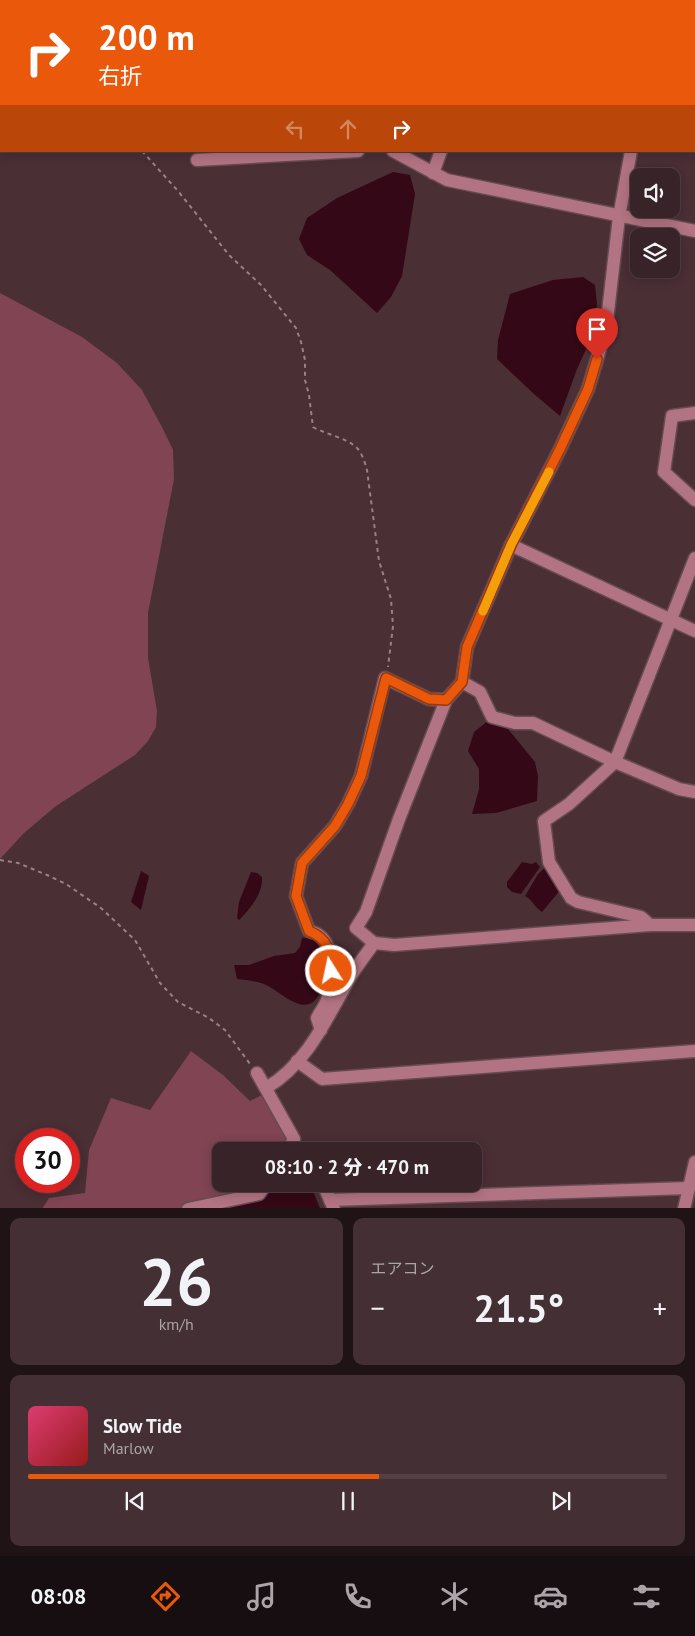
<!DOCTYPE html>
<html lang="ja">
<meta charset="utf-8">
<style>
:root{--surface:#382328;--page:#432f34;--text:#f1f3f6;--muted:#aba4a8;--line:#524045;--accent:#ea580c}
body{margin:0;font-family:"PT Sans","Noto Sans JP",sans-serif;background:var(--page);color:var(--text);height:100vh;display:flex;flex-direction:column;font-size:19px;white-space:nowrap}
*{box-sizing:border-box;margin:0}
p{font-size:16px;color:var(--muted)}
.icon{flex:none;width:28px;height:28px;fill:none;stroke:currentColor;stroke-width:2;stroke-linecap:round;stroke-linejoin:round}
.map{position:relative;height:1208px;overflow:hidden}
.drawer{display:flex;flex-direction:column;gap:10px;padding:10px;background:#1f1316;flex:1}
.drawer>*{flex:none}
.top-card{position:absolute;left:0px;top:0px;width:695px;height:152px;box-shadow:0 2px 12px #0003,0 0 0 1px var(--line);background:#ea580c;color:#fff;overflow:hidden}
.buttons{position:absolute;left:630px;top:168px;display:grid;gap:10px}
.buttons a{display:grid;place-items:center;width:50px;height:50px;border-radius:10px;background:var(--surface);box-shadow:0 2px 12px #0003,0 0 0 1px var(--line);font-size:25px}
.speed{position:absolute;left:15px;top:1128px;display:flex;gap:10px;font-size:25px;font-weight:700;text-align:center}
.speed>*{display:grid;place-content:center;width:65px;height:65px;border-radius:50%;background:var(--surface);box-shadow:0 2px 12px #0003,0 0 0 1px var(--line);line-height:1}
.speed .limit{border:8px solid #d22;background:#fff;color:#111}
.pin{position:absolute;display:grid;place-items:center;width:42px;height:42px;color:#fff;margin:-51px -21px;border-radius:50% 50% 50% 0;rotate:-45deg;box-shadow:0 0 5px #0007}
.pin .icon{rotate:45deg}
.me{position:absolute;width:55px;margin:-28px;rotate:350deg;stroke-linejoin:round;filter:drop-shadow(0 0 4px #0008)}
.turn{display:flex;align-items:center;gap:18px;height:105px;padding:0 15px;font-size:22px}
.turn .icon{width:65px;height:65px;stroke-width:2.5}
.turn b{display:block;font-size:35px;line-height:42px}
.lanes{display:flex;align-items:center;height:48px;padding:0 15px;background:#0003;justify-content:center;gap:25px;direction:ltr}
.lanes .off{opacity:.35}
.big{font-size:38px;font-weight:800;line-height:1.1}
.drawer .card{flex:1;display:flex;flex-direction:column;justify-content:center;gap:8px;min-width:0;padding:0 18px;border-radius:10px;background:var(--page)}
.drawer .dial{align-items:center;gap:0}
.dial b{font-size:65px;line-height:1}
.song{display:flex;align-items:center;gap:15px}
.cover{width:60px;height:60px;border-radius:8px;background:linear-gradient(135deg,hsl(340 70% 55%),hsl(0 70% 35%))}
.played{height:5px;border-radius:2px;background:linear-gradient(90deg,var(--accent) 55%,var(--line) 55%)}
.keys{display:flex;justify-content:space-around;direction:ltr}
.heat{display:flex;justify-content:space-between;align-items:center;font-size:28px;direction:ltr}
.drawer .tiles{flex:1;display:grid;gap:10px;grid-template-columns:1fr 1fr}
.card:last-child{grid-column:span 2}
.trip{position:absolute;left:212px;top:1142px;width:270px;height:50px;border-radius:10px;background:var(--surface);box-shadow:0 2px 12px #0003,0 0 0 1px var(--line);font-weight:800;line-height:50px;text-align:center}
.tabs{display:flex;height:80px;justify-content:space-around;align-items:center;background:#160e10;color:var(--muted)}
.tabs .icon{width:35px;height:35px}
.tabs .selected{color:var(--accent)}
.tabs b{font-size:22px;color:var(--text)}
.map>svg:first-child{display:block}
.green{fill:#804453}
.water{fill:#350817}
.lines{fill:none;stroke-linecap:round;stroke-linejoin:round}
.minor-casing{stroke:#664c52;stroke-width:15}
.major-casing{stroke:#664c52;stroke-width:15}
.path{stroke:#998286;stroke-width:2;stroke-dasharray:4 4;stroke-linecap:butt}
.minor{stroke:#b27382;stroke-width:12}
.major{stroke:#fdc7d2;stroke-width:12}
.route-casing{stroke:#983908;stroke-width:12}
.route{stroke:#ea580c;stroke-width:9}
.slow{stroke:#f59e0b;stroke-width:9}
</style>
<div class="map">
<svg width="695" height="1209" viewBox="0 0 695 1209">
<rect width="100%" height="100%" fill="#4a2f35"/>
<g class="green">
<polygon points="0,293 82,337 117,363 142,390 163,429 173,450 174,479 148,613 148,658 157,711 156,727 148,741 135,755 56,806 24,833 0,859"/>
<polygon points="191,1051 223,1075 250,1101 262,1095 286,1138 278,1151 221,1151 221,1184 252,1184 243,1192 184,1206 182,1208 42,1209 49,1198 85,1193 89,1150 111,1098 150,1110"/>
</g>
<g class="water">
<polygon points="106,0 256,0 257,1 108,1"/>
<polygon points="393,172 410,175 415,194 402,276 391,297 377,313 330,270 307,255 299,239 307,218 337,198"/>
<polygon points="583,277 595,285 597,304 593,334 577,369 560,416 534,394 497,359 498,340 510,294 553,280"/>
<polygon points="488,721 508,729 535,762 538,776 537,801 496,813 472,814 479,789 479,769 468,751 474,732"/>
<polygon points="522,862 532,864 536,862 540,867 521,894 512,892 507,887 507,882"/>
<path d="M548 865 562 888 542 912C534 907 533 900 525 896L538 874Z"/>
<polygon points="141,871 149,876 141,910 131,902"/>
<path d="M251 872 257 873 262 877C263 894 250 909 239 920L237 918 239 902Z"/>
<path d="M312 937 325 948C325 968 326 1017 294 1002 283 997 274 988 264 984 256 981 245 980 237 979L234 965H249L274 956 295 953 300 947 302 938Z"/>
<polygon points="271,1184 310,1184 320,1208 195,1209"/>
</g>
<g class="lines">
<g class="minor-casing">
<g id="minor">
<polyline points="489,1 489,0"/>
<polyline points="660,1 660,0"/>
<polyline points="694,103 695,103"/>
<polyline points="393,151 447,180 695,231"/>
<polyline points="631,151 619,217 606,329 588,389 560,449 511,545 467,647 462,682 446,700 399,819 366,912 356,928 374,943 394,945 650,925 695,925"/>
<polyline points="197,160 358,151"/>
<polyline points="433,173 441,151"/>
<polyline points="695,413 672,416 664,472 695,500"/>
<polyline points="511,545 695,631"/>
<polyline points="462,682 480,692 492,717 515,723 533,723 615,762 679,789 695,792"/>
<polyline points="650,925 641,917 578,902 571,898 549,862 544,821 569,804 615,762 695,558"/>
<path d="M321 1030 317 1018C320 1012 325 1006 327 1000 333 983 335 948 320 936 317 933 312 932 309 931L296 896 302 863 335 826 348 804 361 776 385 678 429 699 446 700"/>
<polyline points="297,1061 322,1079 695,1051"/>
<polyline points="257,1073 294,1139 287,1151"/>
<path d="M266 1088C306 1065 326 1020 348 981 355 968 365 956 374 943"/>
<polyline points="323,1184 334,1209"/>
<polyline points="330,1200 689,1188"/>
<polyline points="188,1209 259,1194 266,1184"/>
<polyline points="684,1209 695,1162"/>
</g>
</g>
<g class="major-casing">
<g id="major">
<polyline points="648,0 651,1"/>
<polyline points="694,15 695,15"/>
</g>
</g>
<g class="path">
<polyline points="8,0 9,1"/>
<path d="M142 151 178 191 229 255 261 285 296 328 301 342 305 360V380L309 395 313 427C325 434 347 438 357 448 362 453 365 463 367 470L379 561 391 599 393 626 388 667"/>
<polyline points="0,860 18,863 47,875 66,884 101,908 135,940 160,983 178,1002 209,1018 225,1030 250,1064"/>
</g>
<use href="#minor" class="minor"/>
<use href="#major" class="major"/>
</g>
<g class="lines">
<g class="route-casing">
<path id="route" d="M331 971C330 951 329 939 309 931L296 896 302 863 335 826 348 804 361 776 386 678 429 699 446 700 462 682 467 647 511 545 560 449 588 389 597 359"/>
</g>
<use href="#route" class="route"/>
<polyline class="slow" points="483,611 511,545 549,472"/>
</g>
</svg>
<div class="buttons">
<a><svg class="icon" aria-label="sound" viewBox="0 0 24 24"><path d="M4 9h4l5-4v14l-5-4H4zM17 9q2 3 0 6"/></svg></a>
<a><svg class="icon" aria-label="layers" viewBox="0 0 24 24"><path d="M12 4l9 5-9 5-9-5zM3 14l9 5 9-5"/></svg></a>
</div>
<div class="speed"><div class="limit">30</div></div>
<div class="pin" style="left:597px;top:359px;background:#d93025"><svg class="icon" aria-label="arrive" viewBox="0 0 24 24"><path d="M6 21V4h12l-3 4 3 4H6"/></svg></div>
<svg class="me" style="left:331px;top:971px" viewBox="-20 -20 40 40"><circle r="17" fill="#ea580c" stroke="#fff" stroke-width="3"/><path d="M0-11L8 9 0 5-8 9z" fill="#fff"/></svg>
<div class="trip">08:10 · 2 分 · 470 m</div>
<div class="top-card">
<div class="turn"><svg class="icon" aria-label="right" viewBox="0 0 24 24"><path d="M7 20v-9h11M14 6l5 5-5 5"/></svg><div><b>200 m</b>右折</div></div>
<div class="lanes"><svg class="icon off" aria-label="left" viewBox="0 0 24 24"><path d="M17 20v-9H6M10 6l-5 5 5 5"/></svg><svg class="icon off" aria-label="ahead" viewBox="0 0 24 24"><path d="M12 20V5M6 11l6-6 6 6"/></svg><svg class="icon" aria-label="right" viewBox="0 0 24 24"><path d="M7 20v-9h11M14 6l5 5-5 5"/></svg></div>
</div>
</div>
<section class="drawer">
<div class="tiles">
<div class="card dial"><b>26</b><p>km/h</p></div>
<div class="card"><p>エアコン</p>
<div class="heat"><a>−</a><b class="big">21.5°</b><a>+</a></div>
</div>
<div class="card">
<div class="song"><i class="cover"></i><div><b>Slow Tide</b><p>Marlow</p></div></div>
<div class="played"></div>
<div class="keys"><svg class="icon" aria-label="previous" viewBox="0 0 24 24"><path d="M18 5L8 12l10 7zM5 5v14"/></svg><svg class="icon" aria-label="pause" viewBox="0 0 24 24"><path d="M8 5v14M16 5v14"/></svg><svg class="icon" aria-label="next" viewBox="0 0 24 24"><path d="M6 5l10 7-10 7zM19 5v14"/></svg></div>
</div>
</div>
</section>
<nav class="tabs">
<b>08:08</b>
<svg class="icon selected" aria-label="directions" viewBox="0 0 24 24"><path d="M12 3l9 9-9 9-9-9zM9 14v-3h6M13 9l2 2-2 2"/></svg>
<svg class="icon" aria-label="music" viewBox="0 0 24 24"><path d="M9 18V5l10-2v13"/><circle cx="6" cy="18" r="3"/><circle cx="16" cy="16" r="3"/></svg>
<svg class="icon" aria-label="phone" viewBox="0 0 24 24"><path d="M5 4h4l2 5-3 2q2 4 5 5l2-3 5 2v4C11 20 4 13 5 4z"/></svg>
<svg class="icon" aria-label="climate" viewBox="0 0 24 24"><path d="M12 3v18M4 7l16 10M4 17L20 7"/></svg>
<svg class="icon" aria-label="car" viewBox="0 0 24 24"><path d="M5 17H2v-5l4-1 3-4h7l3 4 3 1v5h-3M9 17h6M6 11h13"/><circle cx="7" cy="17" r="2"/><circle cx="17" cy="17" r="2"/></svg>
<svg class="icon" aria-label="filters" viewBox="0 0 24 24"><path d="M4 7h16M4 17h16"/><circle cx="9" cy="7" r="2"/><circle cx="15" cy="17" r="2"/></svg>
</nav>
